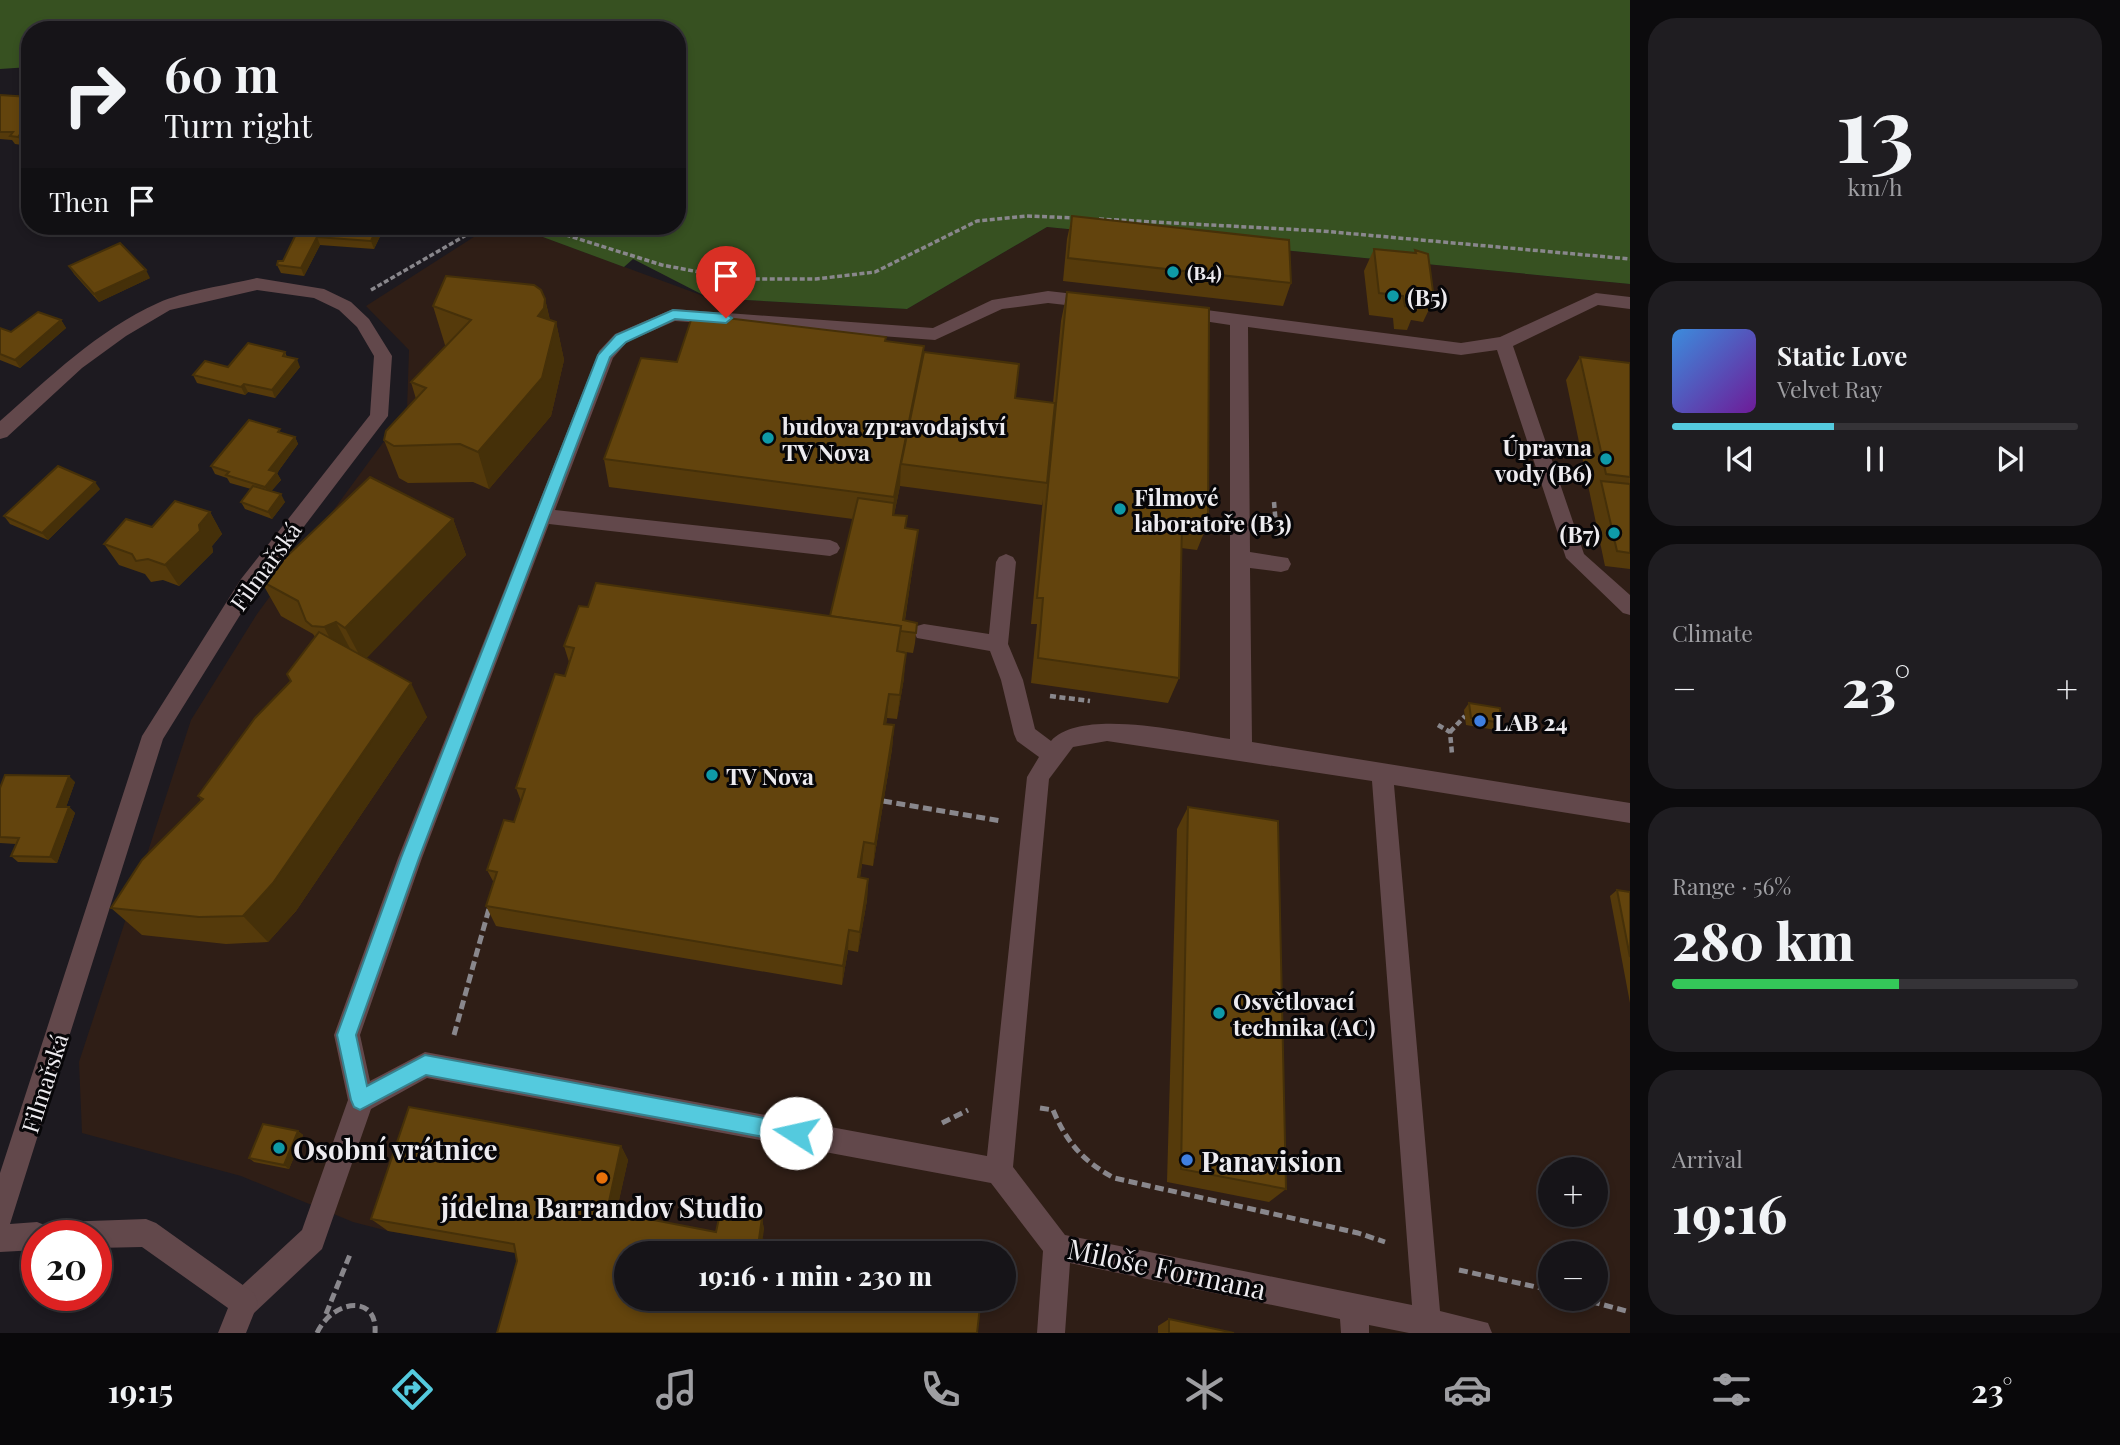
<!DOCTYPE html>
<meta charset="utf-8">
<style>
:root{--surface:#161418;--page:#1f1d21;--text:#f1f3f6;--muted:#9e9ea2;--line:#353337;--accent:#54cade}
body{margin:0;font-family:"Playfair Display",serif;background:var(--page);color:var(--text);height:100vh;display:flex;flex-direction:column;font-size:26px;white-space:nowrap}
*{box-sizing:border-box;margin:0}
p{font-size:23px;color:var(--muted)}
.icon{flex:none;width:38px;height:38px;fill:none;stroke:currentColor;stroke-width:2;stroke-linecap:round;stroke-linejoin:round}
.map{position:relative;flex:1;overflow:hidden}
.details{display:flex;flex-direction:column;gap:18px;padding:18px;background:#0c0b0d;width:490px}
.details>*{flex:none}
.hud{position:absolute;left:21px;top:21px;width:665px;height:214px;border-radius:28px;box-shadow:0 4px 10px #0003,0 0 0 2px var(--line);background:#161418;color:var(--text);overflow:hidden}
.tools{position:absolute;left:1538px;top:1157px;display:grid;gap:14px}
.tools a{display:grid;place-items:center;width:70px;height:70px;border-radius:50%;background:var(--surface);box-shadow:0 4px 10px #0003,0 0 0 2px var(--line);font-size:35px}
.speed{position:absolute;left:21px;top:1220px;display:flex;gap:14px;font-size:35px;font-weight:700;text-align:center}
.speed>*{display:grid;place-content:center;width:91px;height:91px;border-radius:50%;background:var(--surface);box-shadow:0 4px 10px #0003,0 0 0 2px var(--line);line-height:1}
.speed .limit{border:10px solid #d22;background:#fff;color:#111}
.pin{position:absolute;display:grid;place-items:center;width:60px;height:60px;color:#fff;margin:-72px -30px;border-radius:50% 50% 50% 0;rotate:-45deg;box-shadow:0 0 7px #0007}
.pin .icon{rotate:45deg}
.me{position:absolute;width:77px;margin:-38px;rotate:280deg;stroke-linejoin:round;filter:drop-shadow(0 0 5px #0008)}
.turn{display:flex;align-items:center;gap:24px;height:147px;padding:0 28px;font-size:32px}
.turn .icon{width:91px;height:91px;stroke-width:2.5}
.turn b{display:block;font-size:49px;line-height:60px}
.then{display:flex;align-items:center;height:66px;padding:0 28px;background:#0003;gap:14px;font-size:26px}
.big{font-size:52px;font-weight:800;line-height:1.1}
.details .card{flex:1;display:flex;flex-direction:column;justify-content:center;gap:10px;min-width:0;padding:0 24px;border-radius:28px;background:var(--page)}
.details .dial{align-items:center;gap:0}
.dial b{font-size:91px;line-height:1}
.song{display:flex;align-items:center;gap:21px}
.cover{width:84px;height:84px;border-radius:10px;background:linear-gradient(135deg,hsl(210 70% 55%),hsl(280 70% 35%))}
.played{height:7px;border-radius:4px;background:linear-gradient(90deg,var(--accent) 40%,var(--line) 40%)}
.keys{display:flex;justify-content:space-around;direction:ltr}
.heat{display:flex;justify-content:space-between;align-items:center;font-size:38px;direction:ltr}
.charge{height:10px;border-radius:5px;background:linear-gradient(90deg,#34c759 56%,var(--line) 0)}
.trip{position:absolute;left:614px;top:1241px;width:402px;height:70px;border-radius:35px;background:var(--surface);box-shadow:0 4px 10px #0003,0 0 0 2px var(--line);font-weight:800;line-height:70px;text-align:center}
.dock{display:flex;height:112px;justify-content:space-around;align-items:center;background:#09080a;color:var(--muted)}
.dock .icon{width:49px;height:49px}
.dock .on{color:var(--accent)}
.dock b{font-size:32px;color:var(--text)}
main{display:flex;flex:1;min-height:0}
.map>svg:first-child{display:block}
.commercial{fill:#2f1e16;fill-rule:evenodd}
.forest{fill:#375121}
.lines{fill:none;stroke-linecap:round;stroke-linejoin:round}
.path-far2{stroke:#89878c;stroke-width:3.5;stroke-dasharray:5 2.5;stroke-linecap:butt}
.path-far1{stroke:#89878c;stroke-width:4.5;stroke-dasharray:6 3.5;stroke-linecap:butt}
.path{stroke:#89878c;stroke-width:5;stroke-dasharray:9 4.5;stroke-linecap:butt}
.service{fill:#62484b;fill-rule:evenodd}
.minor{fill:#62484b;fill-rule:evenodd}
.wall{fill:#553a0b}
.shaded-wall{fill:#453009}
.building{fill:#63440d;stroke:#453009;stroke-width:2}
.route{fill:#54cade;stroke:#378390;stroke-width:2}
.culture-dot{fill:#0f9aa8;stroke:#070608;stroke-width:2.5}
.shop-dot{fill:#3f7fe0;stroke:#070608;stroke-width:2.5}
.food-dot{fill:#e8710a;stroke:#070608;stroke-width:2.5}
.labels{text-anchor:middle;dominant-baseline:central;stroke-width:6;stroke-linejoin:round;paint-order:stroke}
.far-poi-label{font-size:19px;font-weight:bold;fill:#edebef;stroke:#070608;text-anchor:start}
.poi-label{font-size:23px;font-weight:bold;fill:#edebef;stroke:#070608;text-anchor:start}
.street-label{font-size:23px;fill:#edebef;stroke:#070608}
.near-poi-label{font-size:28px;font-weight:bold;fill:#edebef;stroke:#070608;text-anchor:start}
.near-street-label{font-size:28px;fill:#edebef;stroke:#070608}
</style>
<main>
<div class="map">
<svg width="1630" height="1333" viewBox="0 0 1630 1333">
<rect width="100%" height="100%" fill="#1d1a20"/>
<path class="commercial" d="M491 226H513L709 298 907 309 1047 227 1630 284V1333H511L525 1255 388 1231 353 1222 241 1176 82 1133 79 1062 191 720 257 614 407 410 409 350 366 306ZM1550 1169H1596V1214H1550ZM626 1253H1004V1298H626ZM1550 1253H1596V1298H1550Z"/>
<polygon class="forest" points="0,0 1630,0 1630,284 1047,227 907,309 709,298 633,259 624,267 513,226 677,226 677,30 30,30 30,67 0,69"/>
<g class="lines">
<g class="path-far2">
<polyline points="1099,219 1322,231 1630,259"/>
<polyline points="537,226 662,265 736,279 816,279 875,272 977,221 1027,216 1077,218"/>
<polyline points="371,290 482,226"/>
</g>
<g class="path-far1">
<polyline points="1274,502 1276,526"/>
<polyline points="1050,696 1090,701"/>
<polyline points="1438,725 1450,732 1452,754"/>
<polyline points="1450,732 1465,716"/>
</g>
<g class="path">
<polyline points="883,801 1001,821"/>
<polyline points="454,1035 490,905"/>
<path d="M1040 1108 1053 1110C1067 1143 1083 1161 1114 1178L1358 1233 1385 1242"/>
<polyline points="942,1123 968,1110"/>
<polyline points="1459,1270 1550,1290"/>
<polyline points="1578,1298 1630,1312"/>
<polyline points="326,1314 351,1252"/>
<path d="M317 1333C332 1300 378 1293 375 1333"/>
</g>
<path class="service" d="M1048 291 1092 296 1100 302 1092 308 1048 303 1002 309 935 340 675 321 627 342 613 358 555 510 830 540 837 543 840 548 837 553 830 556 549 524 422 858 360 1035 370 1081 425 1052 987 1156 1027 777 1039 757 1017 741 1014 734 1001 680 990 651 917 638 914 632 917 626 924 624 989 634 996 562 999 557 1006 554 1013 557 1016 562 1008 644 1023 680 1035 729 1051 741C1082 707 1187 733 1230 739V325L1177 317 1174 313 1177 309 1183 307 1461 343 1500 337 1596 293 1630 297V309L1598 305 1513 346 1584 554 1630 595V615L1623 613 1566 558 1497 350 1461 355 1248 327 1250 552 1288 558 1291 564 1288 570 1281 572 1250 568 1252 742 1630 803V823L1394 785 1440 1311 1488 1323 1492 1333H1409L1369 1325V1333H1341L1340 1319 1070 1263 1065 1333H1037L1043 1251 991 1183 427 1078 371 1109 322 1249 254 1313 244 1317 234 1313 230 1303 234 1293 302 1230 348 1100 334 1035 398 858 599 351 615 334 673 309 933 328 992 300ZM1107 741 1372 781 1412 1305 1065 1235 1013 1167 1049 779 1073 747Z"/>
<path class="minor" d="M257 278 324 289 351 302 369 319 392 356 388 416 255 591 163 739 10 1224 37 1222 47 1226 50 1233 52 1226 62 1222 146 1219 156 1223 254 1293 258 1303 246 1333H218L228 1308 142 1247 96 1248V1236H37V1250L0 1252V1173L142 736 241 579 370 415 374 356 357 327 339 310 314 298 257 290 170 310 126 336 82 368 7 437 0 439V421C49 378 98 330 158 303 184 291 228 285 257 278Z"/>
</g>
<g class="wall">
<polygon points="0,95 30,97 30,141 25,141 22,145 15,144 12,140 0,139"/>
<polygon points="1072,216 1291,283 1283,306 1063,281 1067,239"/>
<polygon points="300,226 385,226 374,249 320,245 304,276 281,273 277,265 283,261"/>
<polygon points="1374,249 1414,253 1415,250 1434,299 1423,322 1411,320 1407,330 1394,329 1393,318 1369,315 1364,271"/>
<polygon points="69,266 150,278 99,302 74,274"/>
<polygon points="1067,292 1208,523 1197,550 1181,548 1179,678 1168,703 1031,683 1037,624 1031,624 1043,499 1042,505 900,486 894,515 906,528 915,551 905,620 917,623 915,643 913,653 898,651 904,678 897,719 887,718 886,724 894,725 892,749 873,866 862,864 860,877 868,879 867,900 858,952 848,950 842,985 496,926 486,906 494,883 487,870 514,822 521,801 516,788 565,676 569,662 564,646 588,607 830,616 853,519 609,487 604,459 677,362 886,342 924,346 924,352 1015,398 1053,403 1061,321"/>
<polygon points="545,299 550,320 556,322 564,360 551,416 489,489 473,482 408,483 399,478 384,440 416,399 411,382 447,345 445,345 433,306"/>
<polygon points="61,320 66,328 20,368 0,360 0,328 11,332"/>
<polygon points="285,352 287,357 300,367 275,398 248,392 245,395 197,383 193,375"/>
<polygon points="1580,357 1630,363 1630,569 1605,566 1566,380"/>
<polygon points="283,433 295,437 298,444 277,473 281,480 271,491 285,502 272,519 245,509 241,502 251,489 230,483 227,478 215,474 211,466"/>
<polygon points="100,489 48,540 10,524 4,516"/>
<polygon points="210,512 222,534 212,546 213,552 179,586 163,580 151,582 145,574 119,565 104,544 152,527"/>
<polygon points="453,519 466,555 366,658 427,717 296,911 268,942 226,944 142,935 111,908 201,800 198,796 291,681 315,637 313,634 281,616 261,581"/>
<polygon points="1469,703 1502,723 1496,730 1466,725 1464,710"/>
<polygon points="75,782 66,807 69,807 75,813 57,863 18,862 11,856 16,844 0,843 0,788"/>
<polygon points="1188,807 1286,1189 1269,1202 1167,1182 1177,829"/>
<polygon points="1617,890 1630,892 1630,1003 1610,896"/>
<polygon points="298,1131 303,1135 289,1169 254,1162 249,1158"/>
<polygon points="621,1146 628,1160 616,1213 716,1232 762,1218 764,1230 517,1261 516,1253 388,1231 371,1219"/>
<polygon points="1169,1319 1234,1333 1158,1333 1158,1326"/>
</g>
<g class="shaded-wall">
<polygon points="21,133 25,141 22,145 18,137"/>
<polygon points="378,226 385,226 374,249 371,241"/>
<polygon points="317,237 320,245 304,276 301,268"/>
<polygon points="146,270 150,278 99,302 94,294"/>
<polygon points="545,299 553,334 556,322 564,360 551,416 489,489 478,452"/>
<polygon points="61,320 66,328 20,368 15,360"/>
<polygon points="924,346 922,375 901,464 900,486 892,524 894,497"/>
<polygon points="297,359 300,367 275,398 272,390"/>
<polygon points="244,384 248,392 245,395 241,387"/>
<polygon points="295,437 298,444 277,473 281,480 269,494 265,487 269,470"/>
<polygon points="95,482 100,489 48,540 42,533"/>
<polygon points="281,494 285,502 272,519 268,512"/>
<polygon points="210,512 222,534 212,546 213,552 179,586 165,565"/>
<polygon points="453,519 466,555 363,662 345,628"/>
<polygon points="918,530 915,551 903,632 903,620"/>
<polygon points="336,622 354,656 342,662 324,627"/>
<polygon points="906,653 904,678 897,719 900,695"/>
<polygon points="411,683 427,717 296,911 268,942 243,916"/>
<polygon points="889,694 887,718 882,748 884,724"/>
<polygon points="894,725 892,749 873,866 875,844"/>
<polygon points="69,776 75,782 64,813 57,807"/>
<polygon points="69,807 75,813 57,863 50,857"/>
<polygon points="864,842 862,864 857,898 858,877"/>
<polygon points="868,879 867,900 858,952 860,932"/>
<polygon points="849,930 848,950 842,985 843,966"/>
<polygon points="298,1131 303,1135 289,1169 284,1165"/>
<polygon points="621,1146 628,1160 614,1223 607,1211"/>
<polygon points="762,1218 764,1230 761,1250 759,1239"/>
</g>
<g class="building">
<polygon points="0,95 30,97 30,134 21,133 18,137 10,136 13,132 0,132"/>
<polygon points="1072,216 1289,240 1291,283 1068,258"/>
<polygon points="300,226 378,226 371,241 317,237 301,268 277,265 278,261 283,261"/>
<polygon points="120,243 146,270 94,294 69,266"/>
<polygon points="1374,249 1416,253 1415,250 1428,254 1434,299 1416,297 1418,308 1405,306 1403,296 1379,293"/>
<polygon points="446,276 534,285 541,290 545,299 544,308 538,316 556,322 542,378 478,452 460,444 394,446 384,440 386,431 426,388 411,382 471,320 433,306"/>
<polygon points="1067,292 1209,308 1208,523 1182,520 1179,678 1038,658 1043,598 1037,598"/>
<polygon points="38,312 61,320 15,360 0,354 0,328 11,332"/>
<polygon points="693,314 886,337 885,341 924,346 894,497 604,459 641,358 677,362"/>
<polygon points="248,343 285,352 283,356 297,359 272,390 244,384 241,387 193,375 205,361 228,367"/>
<polygon points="924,352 1019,364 1015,398 1055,403 1047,483 901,464"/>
<polygon points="1580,357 1630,363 1630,477 1606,474"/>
<polygon points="249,420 280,429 278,432 295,437 269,470 277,472 265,487 226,475 229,472 211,466"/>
<polygon points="58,466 95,482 42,533 4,516"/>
<polygon points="370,477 453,519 345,628 336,622 324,627 312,626 306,621 298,601 261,581"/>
<polygon points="1601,481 1630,484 1630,553 1617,551"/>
<polygon points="253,486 281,494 268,512 241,502"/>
<polygon points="858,498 894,503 893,515 907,516 905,528 918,530 903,620 917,623 916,633 900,631 901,626 830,616"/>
<polygon points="175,501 210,512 199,525 200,531 165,565 148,559 136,561 132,554 104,544 126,519 152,527"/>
<polygon points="596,583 901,626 897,651 906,653 900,695 889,694 884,724 894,725 875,844 864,842 858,877 868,879 860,932 849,930 843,966 486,906 497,872 487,870 504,820 514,822 525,789 516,788 555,674 565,676 574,648 564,646 579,606 588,607"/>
<polygon points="319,632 411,683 273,883 243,916 199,917 111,908 142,860 203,799 198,796 255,718 291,681 287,674"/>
<polygon points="1469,703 1500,708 1502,723 1471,718"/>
<polygon points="5,775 69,776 57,807 69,807 50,857 11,856 19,838 0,837 0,788"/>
<polygon points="1188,807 1278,821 1286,1189 1181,1169"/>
<polygon points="1617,890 1630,892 1630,957"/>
<polygon points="409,1107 621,1146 607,1211 716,1232 721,1209 762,1218 759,1239 831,1253 626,1253 626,1298 981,1298 977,1333 497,1333 517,1261 514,1244 371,1219"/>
<polygon points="263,1124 298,1131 284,1165 249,1158"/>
<polygon points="1169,1319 1234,1333 1169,1333"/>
</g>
<polygon class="route" points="673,310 726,314 732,318 726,323 675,319 626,342 610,357 419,858 356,1035 367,1086 425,1055 796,1124 803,1126 806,1133 803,1140 796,1143 426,1075 360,1110 354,1107 351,1100 337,1035 401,858 598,355 616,335"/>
<g class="culture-dot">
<circle cx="1173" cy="272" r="7"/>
<circle cx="1393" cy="296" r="7"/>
<circle cx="768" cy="438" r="7"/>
<circle cx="1606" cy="459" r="7"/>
<circle cx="1120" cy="509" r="7"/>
<circle cx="1614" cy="533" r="7"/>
<circle cx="712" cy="775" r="7"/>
<circle cx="1219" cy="1013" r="7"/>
<circle cx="279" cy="1148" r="7"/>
</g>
<g class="shop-dot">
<circle cx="1480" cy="721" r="7"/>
<circle cx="1187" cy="1160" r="7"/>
</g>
<circle class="food-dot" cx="602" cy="1178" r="7"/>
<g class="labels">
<g class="far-poi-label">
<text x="1187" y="272">(B4)</text>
</g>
<g class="poi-label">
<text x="1407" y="296">(B5)</text>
<text x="782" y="425">budova zpravodajství<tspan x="782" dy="26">TV Nova</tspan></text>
<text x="1592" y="446" text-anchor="end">Úpravna<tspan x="1592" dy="26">vody (B6)</tspan></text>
<text x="1134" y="496">Filmové<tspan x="1134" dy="26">laboratoře (B3)</tspan></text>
<text x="1600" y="533" text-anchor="end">(B7)</text>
<text x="1494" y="721">LAB 24</text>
<text x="726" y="775">TV Nova</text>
<text x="1233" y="1000">Osvětlovací<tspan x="1233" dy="26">technika (AC)</tspan></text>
</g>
<g class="street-label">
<text transform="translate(265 566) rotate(-54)">Filmařská</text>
<text transform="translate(44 1083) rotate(-72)">Filmařská</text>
</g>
<g class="near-poi-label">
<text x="293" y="1148">Osobní vrátnice</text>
<text x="1201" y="1160">Panavision</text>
<text x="602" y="1206" text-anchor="middle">jídelna Barrandov Studio</text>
</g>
<g class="near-street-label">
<text transform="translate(1167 1268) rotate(12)">Miloše Formana</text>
</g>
</g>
</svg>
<div class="tools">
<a>+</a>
<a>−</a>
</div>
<div class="speed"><div class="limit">20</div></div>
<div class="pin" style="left:726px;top:318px;background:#d93025"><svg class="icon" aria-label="arrive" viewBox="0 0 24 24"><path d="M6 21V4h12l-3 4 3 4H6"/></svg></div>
<svg class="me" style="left:796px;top:1133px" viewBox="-20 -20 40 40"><circle r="19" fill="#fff"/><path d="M0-13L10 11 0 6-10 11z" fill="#54cade"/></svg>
<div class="trip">19:16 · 1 min · 230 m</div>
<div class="hud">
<div class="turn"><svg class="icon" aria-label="right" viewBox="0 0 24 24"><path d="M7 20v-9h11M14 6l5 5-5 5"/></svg><div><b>60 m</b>Turn right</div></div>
<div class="then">Then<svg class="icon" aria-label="arrive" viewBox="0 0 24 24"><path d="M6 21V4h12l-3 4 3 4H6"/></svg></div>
</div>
</div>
<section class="details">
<div class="card dial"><b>13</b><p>km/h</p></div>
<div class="card">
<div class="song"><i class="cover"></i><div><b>Static Love</b><p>Velvet Ray</p></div></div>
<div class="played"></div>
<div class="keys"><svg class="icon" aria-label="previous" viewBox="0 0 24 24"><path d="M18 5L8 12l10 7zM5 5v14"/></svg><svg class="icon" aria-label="pause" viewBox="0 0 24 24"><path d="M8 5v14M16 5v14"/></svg><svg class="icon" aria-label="next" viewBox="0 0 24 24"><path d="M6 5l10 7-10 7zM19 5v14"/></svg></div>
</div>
<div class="card"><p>Climate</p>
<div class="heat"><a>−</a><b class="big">23°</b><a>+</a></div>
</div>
<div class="card"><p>Range · 56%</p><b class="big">280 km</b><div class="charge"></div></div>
<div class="card"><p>Arrival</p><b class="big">19:16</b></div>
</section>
</main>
<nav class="dock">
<b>19:15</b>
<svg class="icon on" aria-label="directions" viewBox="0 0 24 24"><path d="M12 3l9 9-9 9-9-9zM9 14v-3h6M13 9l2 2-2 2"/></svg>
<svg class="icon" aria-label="music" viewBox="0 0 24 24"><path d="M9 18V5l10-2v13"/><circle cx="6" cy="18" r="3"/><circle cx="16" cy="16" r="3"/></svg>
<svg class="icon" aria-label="phone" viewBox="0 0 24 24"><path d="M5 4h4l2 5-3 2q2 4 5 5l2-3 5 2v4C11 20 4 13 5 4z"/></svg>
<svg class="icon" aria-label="climate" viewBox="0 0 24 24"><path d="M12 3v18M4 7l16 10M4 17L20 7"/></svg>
<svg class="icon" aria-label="car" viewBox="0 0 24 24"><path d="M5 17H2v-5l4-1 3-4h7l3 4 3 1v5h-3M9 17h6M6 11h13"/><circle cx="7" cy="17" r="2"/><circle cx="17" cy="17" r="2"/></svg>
<svg class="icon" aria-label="filters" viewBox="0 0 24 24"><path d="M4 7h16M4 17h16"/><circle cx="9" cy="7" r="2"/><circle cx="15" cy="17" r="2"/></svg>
<b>23°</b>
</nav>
